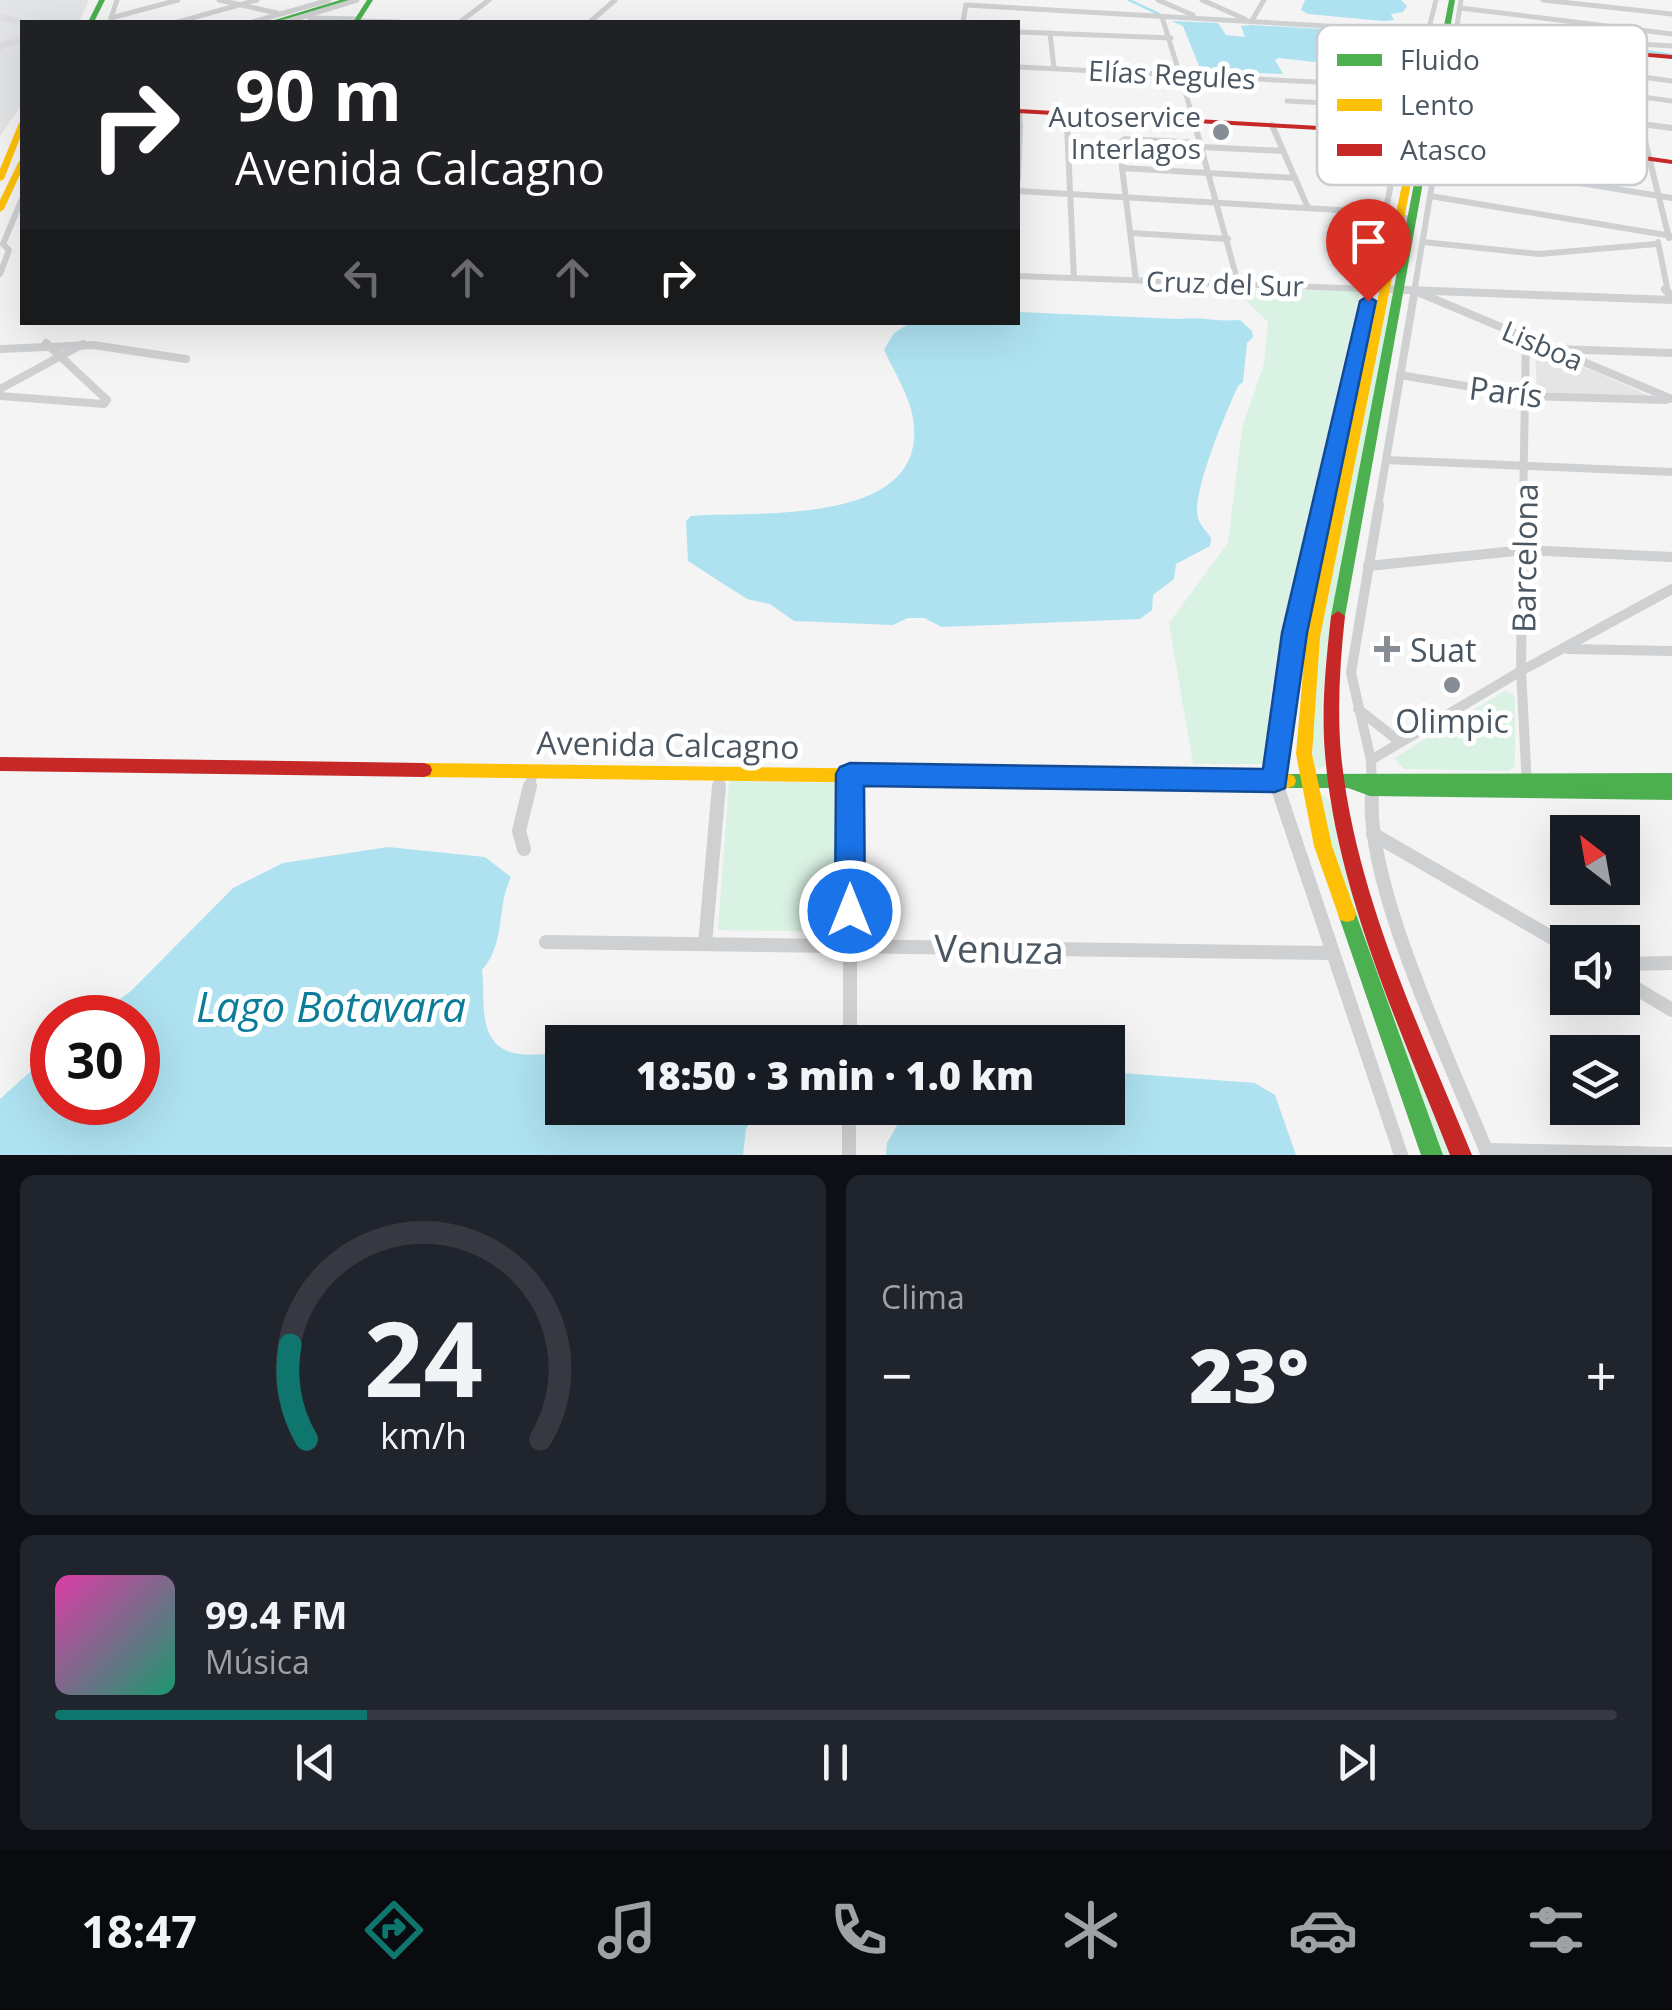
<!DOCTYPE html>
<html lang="es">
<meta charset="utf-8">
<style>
:root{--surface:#171b24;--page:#20242c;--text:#f1f3f6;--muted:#9ea1a6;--line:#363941;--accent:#0f766e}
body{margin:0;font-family:"Open Sans",sans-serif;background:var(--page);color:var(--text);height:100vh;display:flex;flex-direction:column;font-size:38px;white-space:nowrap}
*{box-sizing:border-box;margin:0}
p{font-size:32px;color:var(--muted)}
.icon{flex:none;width:55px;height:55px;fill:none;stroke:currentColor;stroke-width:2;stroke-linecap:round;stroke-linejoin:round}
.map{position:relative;height:1155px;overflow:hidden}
.details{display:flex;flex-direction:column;gap:20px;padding:20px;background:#0d0f14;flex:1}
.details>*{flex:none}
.top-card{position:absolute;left:20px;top:20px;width:1000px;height:305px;border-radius:0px;box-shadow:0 10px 40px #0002;background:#202124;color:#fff;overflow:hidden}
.needle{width:65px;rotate:329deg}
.controls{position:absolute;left:1550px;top:815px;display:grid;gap:20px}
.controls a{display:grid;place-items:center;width:90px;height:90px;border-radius:0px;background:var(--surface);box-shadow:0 10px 40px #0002;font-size:50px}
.speed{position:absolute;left:30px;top:995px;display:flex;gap:20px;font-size:50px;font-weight:700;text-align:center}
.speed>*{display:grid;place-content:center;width:130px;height:130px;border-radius:50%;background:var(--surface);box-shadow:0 10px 40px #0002;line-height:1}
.speed .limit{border:15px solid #d22;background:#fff;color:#111}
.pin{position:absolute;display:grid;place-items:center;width:85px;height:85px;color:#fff;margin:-102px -42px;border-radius:50% 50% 50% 0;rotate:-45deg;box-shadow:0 0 10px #0007}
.pin .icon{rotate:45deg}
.me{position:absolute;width:110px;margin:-55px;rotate:0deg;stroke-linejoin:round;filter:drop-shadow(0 0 8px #0008)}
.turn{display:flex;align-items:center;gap:35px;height:210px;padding:0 50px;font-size:45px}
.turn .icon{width:130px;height:130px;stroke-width:2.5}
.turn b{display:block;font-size:70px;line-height:85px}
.lanes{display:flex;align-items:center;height:95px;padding:0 50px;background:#0003;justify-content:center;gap:50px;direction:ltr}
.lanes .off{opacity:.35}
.big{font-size:75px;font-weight:800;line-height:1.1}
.details .widget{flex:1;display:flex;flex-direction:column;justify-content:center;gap:15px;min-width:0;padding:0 35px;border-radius:15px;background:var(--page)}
.details .dial{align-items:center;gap:0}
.dial svg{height:260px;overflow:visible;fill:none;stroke:var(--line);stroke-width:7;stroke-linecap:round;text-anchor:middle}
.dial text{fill:var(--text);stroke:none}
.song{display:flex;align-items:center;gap:30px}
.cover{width:120px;height:120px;border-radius:15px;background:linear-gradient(135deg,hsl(320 70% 55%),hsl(160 70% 35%))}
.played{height:10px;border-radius:5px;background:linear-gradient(90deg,var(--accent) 20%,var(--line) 20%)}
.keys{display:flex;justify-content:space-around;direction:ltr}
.heat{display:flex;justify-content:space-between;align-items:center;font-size:55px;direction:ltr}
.details .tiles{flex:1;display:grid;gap:20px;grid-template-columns:1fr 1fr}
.widget:last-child{grid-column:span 2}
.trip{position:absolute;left:545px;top:1025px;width:580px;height:100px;border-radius:0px;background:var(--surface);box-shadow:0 10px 40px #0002;font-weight:800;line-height:100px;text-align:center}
.tab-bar{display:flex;height:160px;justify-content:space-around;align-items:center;background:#090b0e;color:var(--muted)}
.tab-bar .icon{width:70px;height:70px}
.tab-bar .active{color:var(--accent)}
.tab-bar b{font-size:45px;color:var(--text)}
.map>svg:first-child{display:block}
.education{fill:#e6e5e6}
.airport{fill:#e4e5e7}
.green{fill:#d9f2e3}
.water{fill:#aee2f0}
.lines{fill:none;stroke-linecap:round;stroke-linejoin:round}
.stream{stroke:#aee2f0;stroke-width:2.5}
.taxiway{fill:#dedfe0;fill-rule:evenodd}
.street-far4{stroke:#ced0d2;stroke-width:5}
.street-far3{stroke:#ced0d2;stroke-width:6}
.street-far2{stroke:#ced0d2;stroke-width:8}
.street-far1{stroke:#ced0d2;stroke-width:10}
.street{stroke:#ced0d2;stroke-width:14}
.fast{fill:#4caf50;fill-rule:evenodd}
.slow{fill:#ffc107;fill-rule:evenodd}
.jam{fill:#c62828;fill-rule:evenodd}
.route{fill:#1a73e8;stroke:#114b97;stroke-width:2.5}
.poi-dot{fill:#868d94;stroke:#fff;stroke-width:4}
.labels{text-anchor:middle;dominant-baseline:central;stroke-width:10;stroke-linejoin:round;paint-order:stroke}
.far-street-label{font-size:28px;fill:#4a5661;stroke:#fff}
.far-poi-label{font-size:28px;fill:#4a5661;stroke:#fff;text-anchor:end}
.street-label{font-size:32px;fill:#4a5661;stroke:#fff}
.poi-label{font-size:32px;fill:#4a5661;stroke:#fff;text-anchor:start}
.near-street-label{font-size:38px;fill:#4a5661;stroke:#fff}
.near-water-label{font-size:42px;font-style:italic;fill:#0c7c9b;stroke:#fff}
.key{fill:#fff;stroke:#c9ccd0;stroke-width:2.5}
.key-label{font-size:28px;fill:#4a5661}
</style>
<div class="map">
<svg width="1672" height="1155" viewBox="0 0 1672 1155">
<rect width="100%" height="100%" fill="#f4f4f4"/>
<polygon class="education" points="1548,351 1648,395 1648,397 1537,392 1535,352"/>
<polygon class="airport" points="0,0 89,0 79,22 22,22 22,104 0,136"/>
<g class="green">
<polygon points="1234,289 1360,291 1278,650 1270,702 1274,740 1264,764 1193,764 1169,623 1228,543 1242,428 1264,364 1268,322"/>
<polygon points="1389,294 1393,296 1326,657 1322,708 1325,766 1319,769 1313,766 1312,708 1316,655"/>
<polygon points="1505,691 1515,696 1515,766 1509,771 1404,769 1394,758"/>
<polygon points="729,781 839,783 840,932 718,930"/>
<polygon points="1323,795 1330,802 1351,882 1455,1155 1441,1155 1340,881 1320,796"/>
</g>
<g class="water">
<polygon points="1305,0 1401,0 1407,6 1403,12 1391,14 1394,20 1383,21 1308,14 1301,10"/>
<polygon points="1171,21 1218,23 1226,35 1245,37 1241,26 1250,25 1339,30 1383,39 1422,37 1398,43 1389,70 1278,58 1275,60 1283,74 1201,71 1183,26"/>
<path d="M1018 312 1179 319C1200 316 1218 322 1240 320L1252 331 1253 337 1247 343 1243 382 1238 386C1227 410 1191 494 1198 518 1200 525 1207 532 1211 538L1210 546 1176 564 1174 579 1153 595 1152 610 1140 619 942 627 924 618H908L893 625 794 621 770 604 747 599 688 561 686 521 691 516C762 511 936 527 912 413 907 392 893 369 884 350L894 333 910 323 1018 322Z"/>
<path d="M388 847 485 857 511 877C496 908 506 943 482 970 486 997 475 1044 514 1053 529 1057 546 1052 562 1056V1108H760L746 1129 743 1155H0V1099L52 1052V1102H138V1018L96 1017 131 991 233 888 283 863Z"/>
<polygon points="1108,1072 1255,1083 1275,1095 1296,1155 886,1155 887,1143 907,1108 1108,1108"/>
</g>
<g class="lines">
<g class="stream">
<polyline points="1129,0 1159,14"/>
<polyline points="1464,37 1611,46"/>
<polyline points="1622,47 1672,55"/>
</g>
<g class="taxiway">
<polygon points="0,13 26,21 27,22 22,26 0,20"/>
<polygon points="22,35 22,42 0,50 0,43"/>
</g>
<g class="street-far4">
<polyline points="219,0 277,13"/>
<polyline points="1158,0 1193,15"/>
<polyline points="1202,0 1245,19"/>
<polyline points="1543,0 1672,14"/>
<polyline points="1460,8 1672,34"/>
<polyline points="1162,17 1196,127"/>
<polyline points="111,18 178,0"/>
<polyline points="111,18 117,0"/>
<polyline points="310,18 358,19"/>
<polyline points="357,21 399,22"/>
<polyline points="178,22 257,0"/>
<polyline points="253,22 329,0"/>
<polyline points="286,22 357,0"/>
<polyline points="460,22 489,0"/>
<polyline points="590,22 615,0"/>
<polyline points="963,22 966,5 1672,46"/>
<polyline points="1251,22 1264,0"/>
<polyline points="1018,32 1171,38"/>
<polyline points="1428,32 1436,0"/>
<polyline points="1050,33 1054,68"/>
<polyline points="1456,40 1541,63 1672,81"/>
<polyline points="1615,44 1636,97 1641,127"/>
<polyline points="1018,67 1316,82 1340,91 1359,127"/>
<polyline points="1450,71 1672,101"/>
<polyline points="1287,101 1347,104"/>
<polyline points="1496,103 1666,127"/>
<polyline points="1067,114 1068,127"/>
<polyline points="1443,116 1461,0"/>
<polyline points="1020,127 1020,111"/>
</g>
<g class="street-far3">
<polyline points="1067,125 1074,278"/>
<polyline points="1195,125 1238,283"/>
<polyline points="1272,125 1308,208"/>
<polyline points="1358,125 1360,129"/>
<polyline points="1641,125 1669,238"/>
<polyline points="1649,125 1672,128"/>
<polyline points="1322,127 1339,165"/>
<polyline points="1496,137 1496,169"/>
<polyline points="1202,147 1283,151"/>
<polyline points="1431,159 1672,198"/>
<polyline points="1122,168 1295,178"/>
<polyline points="1018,179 1020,125"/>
<polyline points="1018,191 1356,211 1411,219"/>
<polyline points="1430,196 1672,236"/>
<polyline points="1131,233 1228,239"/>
<polyline points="1423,242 1539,254 1656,244"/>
<polyline points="1658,242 1668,292"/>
<polyline points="0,274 9,250 3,244 22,199"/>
<polyline points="1018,276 1450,292"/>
<polyline points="1136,280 1119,143 1125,139 1201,143"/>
<polyline points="1370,292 1401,132"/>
<polyline points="1414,292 1442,125"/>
</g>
<g class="street-far2">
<polyline points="1382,289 1672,300"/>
<polyline points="1665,289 1672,297"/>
<polyline points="1420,293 1672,399"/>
<polyline points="0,349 93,345 186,359"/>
<polyline points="1558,349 1672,353"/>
<polyline points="1400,375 1526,396 1666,400"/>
<polyline points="0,389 83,344"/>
<polyline points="0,396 104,404 107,400 46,343"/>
<polyline points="1386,460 1672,472"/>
<polyline points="1323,507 1370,289"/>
<polyline points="1378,507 1415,289"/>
<polyline points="1523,507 1526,338"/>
</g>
<g class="street-far1">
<polyline points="1523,505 1521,671 1527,786"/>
<polyline points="1368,566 1525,550 1672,557"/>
<polyline points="1568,649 1672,651"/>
<polyline points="1358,709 1400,742"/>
<polyline points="1371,760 1521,671 1672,589"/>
<polyline points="850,774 850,788"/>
<polyline points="529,788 534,770"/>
<polyline points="719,788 720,773"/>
<polyline points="1278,788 1275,780 1295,633 1324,505"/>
<polyline points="1372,788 1371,760 1351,673 1379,505"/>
</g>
<g class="street">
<polyline points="850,786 850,1042"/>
<polyline points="1277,786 1401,1155"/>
<path d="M1373 786C1359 874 1453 1067 1488 1155"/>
<polyline points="1373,834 1568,947"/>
<polyline points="524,849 519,831 530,786"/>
<polyline points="546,942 1331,953"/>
<polyline points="705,944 719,786"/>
<polyline points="1622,964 1672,963"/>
<polyline points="1622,980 1672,1010"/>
<polyline points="849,1108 849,1155"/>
<polyline points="1486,1150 1672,1154"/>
</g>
<g class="fast">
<polygon points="99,0 105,0 94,22 88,22"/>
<polygon points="340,0 349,0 276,22 268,22"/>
<polygon points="367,0 373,0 359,22 353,22"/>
<polygon points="1449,0 1455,0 1435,114 1431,116 1427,114"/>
<polygon points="1430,119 1434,121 1345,616 1338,621 1331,616 1426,121"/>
<polygon points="1672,773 1672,800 1370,796 1348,788 1288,788 1282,786 1280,781 1282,776 1288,774"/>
<polygon points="1347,906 1354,908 1356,914 1443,1155 1421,1155 1338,914 1340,908"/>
</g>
<g class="slow">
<polygon points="1420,117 1424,119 1320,637 1312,754 1332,846 1356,914 1354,920 1347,922 1340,920 1338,914 1314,846 1296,754 1306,637 1416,119"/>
<polygon points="19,123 22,123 22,133 4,179 0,181 0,169"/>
<polygon points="19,161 22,161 22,170 4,209 0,212 0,200"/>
<polygon points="424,763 1288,774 1294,776 1296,781 1294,786 1288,788 424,777 418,775 416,770 418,765"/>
</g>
<g class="jam">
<polygon points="1456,37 1672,55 1672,59 1454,40"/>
<polygon points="1435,92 1499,101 1500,135 1672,160 1672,164 1493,139 1492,105 1433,95"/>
<polygon points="1018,109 1428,132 1432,134 1428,136 1018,113"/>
<path d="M1338 611 1345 616C1340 662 1337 707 1341 754 1355 894 1419 1026 1472 1155H1450C1400 1028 1336 891 1325 754 1321 707 1326 662 1331 616Z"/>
<polygon points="0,757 424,763 430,765 432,770 430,775 424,777 0,771"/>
</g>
</g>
<polygon class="route" points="1368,296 1376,301 1307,633 1285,788 1275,792 864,786 865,911 861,921 850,925 839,921 835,911 836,774 840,767 850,763 1263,769 1282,633 1360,301"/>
<g class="poi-dot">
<circle cx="1221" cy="132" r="10"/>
<path d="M1382 634h10v10h10v10h-10v10h-10v-10h-10v-10h10z"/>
<circle cx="1452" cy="685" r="10"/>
</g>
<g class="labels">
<g class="far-street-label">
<text transform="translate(1172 74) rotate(3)">Elías Regules</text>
<text transform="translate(1225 283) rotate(2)">Cruz del Sur</text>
<text transform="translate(1543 345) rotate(23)">Lisboa</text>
</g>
<g class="far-poi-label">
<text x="1201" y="116">Autoservice<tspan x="1201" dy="32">Interlagos</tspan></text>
</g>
<g class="street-label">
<text transform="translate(1506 391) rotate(7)">París</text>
<text transform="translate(1524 558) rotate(-89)">Barcelona</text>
<text transform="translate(668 744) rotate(1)">Avenida Calcagno</text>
</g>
<g class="poi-label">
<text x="1410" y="649">Suat</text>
<text x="1452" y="720" text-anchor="middle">Olimpic</text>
</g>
<g class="near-street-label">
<text transform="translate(999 948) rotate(1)">Venuza</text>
</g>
<g class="near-water-label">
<text x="331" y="1005">Lago Botavara</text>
</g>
</g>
<rect x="1317" y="25" width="330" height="160" rx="15" class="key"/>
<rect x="1337" y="54" width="45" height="12" fill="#4caf50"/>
<rect x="1337" y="99" width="45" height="12" fill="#ffc107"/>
<rect x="1337" y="144" width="45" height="12" fill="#c62828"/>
<g class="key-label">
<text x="1400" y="70">Fluido</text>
<text x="1400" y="115">Lento</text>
<text x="1400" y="160">Atasco</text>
</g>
</svg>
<div class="controls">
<a><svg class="needle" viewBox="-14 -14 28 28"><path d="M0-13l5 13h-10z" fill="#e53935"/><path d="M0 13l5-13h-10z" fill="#9ea1a6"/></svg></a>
<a><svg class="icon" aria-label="sound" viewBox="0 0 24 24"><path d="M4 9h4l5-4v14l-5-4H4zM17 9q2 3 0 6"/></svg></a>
<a><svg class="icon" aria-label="layers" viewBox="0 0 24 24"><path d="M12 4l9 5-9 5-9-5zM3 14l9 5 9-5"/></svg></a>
</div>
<div class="speed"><div class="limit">30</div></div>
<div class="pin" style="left:1368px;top:301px;background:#d93025"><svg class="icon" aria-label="arrive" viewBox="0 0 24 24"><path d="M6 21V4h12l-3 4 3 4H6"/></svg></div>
<svg class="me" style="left:850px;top:911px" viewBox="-20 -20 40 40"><circle r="17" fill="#1a73e8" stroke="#fff" stroke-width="3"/><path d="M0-11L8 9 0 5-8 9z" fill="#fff"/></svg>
<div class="trip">18:50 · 3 min · 1.0 km</div>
<div class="top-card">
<div class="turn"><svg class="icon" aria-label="right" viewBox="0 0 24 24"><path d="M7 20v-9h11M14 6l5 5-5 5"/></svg><div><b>90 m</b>Avenida Calcagno</div></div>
<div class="lanes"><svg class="icon off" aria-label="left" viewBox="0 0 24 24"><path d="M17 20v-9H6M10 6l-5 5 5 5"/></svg><svg class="icon off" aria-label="ahead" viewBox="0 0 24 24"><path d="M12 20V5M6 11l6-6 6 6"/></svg><svg class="icon off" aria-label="ahead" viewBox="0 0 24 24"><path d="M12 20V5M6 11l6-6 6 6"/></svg><svg class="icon" aria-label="right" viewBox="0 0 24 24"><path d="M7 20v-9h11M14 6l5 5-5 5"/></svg></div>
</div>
</div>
<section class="details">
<div class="tiles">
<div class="widget dial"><svg viewBox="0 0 100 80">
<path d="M14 69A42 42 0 1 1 86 69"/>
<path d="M14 69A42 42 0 0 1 9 40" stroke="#0f766e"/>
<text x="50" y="56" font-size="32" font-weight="700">24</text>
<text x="50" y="72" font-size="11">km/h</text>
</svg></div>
<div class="widget"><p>Clima</p>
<div class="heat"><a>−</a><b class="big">23°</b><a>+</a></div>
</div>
<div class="widget">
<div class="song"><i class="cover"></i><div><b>99.4 FM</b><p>Música</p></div></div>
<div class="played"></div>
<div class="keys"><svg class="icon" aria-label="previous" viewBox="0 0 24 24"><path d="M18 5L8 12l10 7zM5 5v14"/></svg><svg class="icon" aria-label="pause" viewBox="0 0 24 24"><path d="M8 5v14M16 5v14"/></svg><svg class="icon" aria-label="next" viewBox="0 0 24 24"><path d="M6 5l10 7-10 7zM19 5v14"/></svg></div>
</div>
</div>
</section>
<nav class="tab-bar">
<b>18:47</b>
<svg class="icon active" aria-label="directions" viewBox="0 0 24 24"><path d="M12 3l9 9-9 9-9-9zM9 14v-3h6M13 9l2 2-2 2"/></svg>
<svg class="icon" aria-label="music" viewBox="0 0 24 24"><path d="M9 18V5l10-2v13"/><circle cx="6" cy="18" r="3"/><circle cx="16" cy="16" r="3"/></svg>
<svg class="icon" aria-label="phone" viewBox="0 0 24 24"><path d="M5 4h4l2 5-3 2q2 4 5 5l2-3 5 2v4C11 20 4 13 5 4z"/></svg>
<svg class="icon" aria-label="climate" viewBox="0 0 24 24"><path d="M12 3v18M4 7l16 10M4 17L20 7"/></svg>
<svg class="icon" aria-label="car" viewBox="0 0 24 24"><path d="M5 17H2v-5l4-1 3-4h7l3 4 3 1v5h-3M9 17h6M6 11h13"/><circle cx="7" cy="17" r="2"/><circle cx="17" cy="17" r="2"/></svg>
<svg class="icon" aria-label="filters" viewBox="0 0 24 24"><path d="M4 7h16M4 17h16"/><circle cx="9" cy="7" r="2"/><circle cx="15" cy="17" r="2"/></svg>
</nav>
